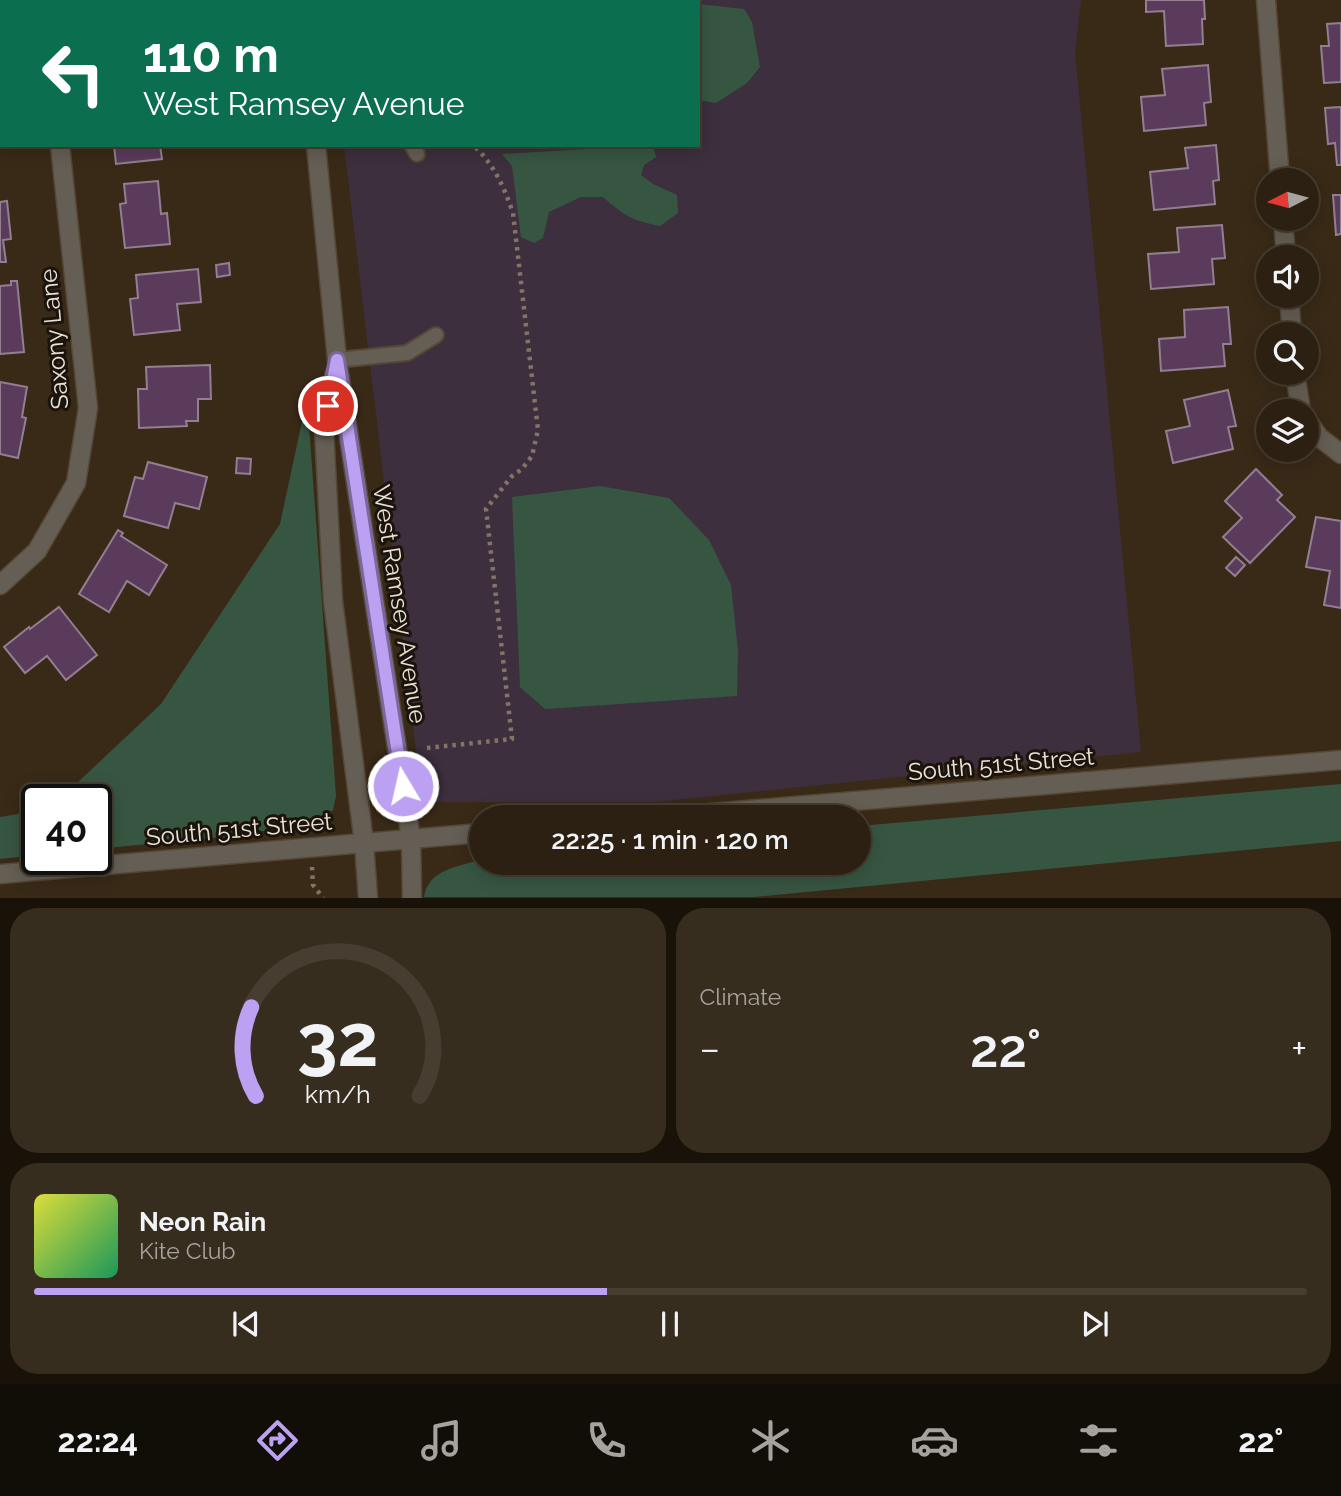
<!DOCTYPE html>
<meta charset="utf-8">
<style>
:root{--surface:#2b2011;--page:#372d1f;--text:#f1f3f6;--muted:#a6a39f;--line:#473e31;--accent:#bca0f2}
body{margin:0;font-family:Raleway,sans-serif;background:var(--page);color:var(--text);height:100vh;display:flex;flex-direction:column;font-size:26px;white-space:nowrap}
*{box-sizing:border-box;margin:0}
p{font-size:23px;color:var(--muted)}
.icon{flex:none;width:38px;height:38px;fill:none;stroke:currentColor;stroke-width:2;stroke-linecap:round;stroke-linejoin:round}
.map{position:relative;height:898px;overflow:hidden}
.sheet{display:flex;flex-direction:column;gap:10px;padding:10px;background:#181209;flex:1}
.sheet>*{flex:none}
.top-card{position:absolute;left:0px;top:0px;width:700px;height:147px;box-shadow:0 4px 18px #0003,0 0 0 2px var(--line);background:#0b6e4f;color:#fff;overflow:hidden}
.needle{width:46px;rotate:264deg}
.controls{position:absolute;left:1256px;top:168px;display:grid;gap:14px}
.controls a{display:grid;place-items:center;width:63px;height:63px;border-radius:50%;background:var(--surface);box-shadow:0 4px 18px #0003,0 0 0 2px var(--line);font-size:35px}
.speed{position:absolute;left:21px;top:784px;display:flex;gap:14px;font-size:35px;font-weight:700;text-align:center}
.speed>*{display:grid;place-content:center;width:91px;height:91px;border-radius:50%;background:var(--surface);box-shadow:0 4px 18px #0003,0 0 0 2px var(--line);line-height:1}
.speed .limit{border:4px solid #111;border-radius:10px;background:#fff;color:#111}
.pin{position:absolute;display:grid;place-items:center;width:60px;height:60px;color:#fff;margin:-30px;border:4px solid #fff;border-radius:50%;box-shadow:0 2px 7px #0007}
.me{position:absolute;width:77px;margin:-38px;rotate:351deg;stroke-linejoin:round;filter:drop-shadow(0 0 5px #0008)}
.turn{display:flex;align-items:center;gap:24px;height:147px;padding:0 28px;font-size:32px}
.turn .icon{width:91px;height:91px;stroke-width:2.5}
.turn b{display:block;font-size:49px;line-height:60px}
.big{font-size:52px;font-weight:600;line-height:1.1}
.sheet .tile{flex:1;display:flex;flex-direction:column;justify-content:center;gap:10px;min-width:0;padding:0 24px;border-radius:28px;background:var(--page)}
.sheet .dial{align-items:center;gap:0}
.dial svg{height:182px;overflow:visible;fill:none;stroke:var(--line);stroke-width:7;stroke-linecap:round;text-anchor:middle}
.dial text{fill:var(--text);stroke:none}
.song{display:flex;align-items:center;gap:21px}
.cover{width:84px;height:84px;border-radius:10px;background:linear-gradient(135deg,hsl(60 70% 55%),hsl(150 70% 35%))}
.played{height:7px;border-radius:4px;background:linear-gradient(90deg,var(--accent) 45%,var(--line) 45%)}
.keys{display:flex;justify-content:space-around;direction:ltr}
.heat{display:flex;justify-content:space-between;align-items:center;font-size:38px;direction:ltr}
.sheet .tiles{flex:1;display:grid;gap:10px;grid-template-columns:1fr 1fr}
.tile:last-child{grid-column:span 2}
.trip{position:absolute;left:469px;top:805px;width:402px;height:70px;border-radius:35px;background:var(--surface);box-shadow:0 4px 18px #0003,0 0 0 2px var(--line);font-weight:600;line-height:70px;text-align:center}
.tabs{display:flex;height:112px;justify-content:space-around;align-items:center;background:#110d07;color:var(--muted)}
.tabs .icon{width:49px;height:49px}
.tabs .active{color:var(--accent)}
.tabs b{font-size:32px;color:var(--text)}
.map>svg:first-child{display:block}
.education{fill:#3d2f3d}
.green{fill:#375642}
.building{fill:#5b3b5b;stroke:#937e92;stroke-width:2}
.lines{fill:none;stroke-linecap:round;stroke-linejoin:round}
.service-casing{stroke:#554735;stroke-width:18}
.minor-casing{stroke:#554735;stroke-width:21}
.tertiary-casing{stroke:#554735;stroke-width:21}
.path{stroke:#827565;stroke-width:4.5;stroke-dasharray:3.5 5;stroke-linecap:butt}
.service{stroke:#655e54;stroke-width:14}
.minor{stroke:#655e54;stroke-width:18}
.tertiary{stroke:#655e54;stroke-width:18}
.route-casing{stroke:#7a689d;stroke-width:18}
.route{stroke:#bca0f2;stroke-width:12}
.labels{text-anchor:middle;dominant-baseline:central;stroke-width:6;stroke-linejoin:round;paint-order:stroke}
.street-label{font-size:24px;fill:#eae0d4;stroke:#1b140c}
</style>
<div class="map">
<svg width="1341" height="898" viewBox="0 0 1341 898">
<rect width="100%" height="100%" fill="#392a17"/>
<polygon class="education" points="326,0 1081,0 1075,52 1141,752 655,802 422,802 344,145 698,145 698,2 326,2"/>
<g class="green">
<polygon points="698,4 744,9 752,22 760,67 747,83 716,103 698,100"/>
<path d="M653 145 656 157 644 165 641 175 653 184 677 195 678 213 660 226C631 220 625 216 603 197H581L549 212 543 238 534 243 521 237 512 166 502 154Z"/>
<polygon points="307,398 336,796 333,810 317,821 242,835 96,849 96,800 59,800 161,704 280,524"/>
<polygon points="600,486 669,498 709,540 731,585 738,651 737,696 545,709 520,687 512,497"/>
<path d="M1341 784V841L753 897H424C428 870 457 867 479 860H481V863H859V826Z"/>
<polygon points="37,811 37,855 0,859 0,817"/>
</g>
<g class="building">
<polygon points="420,0 666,0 666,2 418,2"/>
<polygon points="1146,0 1204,0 1205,19 1202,19 1203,44 1166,46 1164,11 1146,12"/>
<polygon points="1341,23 1341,82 1324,83 1321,46 1329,46 1327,24"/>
<polygon points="1208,65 1211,102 1204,103 1206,125 1144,131 1141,97 1165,95 1162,69"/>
<polygon points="1341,107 1341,165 1337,165 1335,143 1328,144 1325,108"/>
<polygon points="114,145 160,145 162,159 116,164"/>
<polygon points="1216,145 1219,180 1213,181 1215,204 1154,210 1150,172 1188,168 1185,148"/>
<polygon points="158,181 161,214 167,213 170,244 125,248 120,204 126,203 124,184"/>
<polygon points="1333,195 1341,195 1341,234 1336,235"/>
<polygon points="7,201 11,239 3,240 6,262 0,262 0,202"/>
<polygon points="1222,225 1225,258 1212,259 1214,284 1151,289 1148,254 1179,252 1177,228"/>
<polygon points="229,263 230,275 217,277 216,265"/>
<polygon points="198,269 201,302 177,304 180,330 134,335 130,299 138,298 136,275"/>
<polygon points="11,281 17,281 24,352 0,354 0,286 11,285"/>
<polygon points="1228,307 1231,344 1223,344 1225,366 1161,371 1159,339 1185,337 1184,310"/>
<polygon points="210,365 211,399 198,399 198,421 186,421 187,426 139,428 138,389 147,389 146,367"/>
<polygon points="0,382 27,387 22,417 26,418 18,458 0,454"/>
<polygon points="1228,390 1236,426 1228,427 1233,449 1173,463 1166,431 1190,426 1184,400"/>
<polygon points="237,458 251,459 250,474 236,473"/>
<polygon points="148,462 207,477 199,509 175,503 168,528 124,516 135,477 143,479"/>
<polygon points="1256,469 1282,495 1277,500 1295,517 1250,563 1223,537 1242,518 1225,501"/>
<polygon points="1316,517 1341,521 1341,608 1324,605 1330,571 1306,567"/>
<polygon points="118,530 123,533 121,536 167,565 149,595 127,581 109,612 79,594"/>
<polygon points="1236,557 1245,565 1235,576 1226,568"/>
<polygon points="59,607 97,655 66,680 47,656 25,673 4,647 29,627 30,629"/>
</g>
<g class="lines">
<g class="service-casing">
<g id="service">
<polyline points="393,2 394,0"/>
<polyline points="412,145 417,154"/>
<polyline points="337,360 407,353 436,335"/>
</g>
</g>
<g class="minor-casing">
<g id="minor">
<polyline points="44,0 44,2"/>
<polyline points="1266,0 1280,180"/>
<polyline points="1283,219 1286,257"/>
<polyline points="1289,296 1292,334"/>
<polyline points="1295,373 1301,411"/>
<polyline points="1307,420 1319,437 1341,454"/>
<polyline points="0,585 37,551 76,483 88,408 60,145"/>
</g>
</g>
<g class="tertiary-casing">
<g id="tertiary">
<polyline points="301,0 301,2"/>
<polyline points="316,145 337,360 411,839 412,898"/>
<polyline points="335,373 324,429 333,601 364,843 368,898"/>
<polyline points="664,817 1341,760"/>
<polyline points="0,874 481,833"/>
</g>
</g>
<g class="path">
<path d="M427 748 512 739 486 509 512 476 522 469 532 456 538 430 513 213C504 187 494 164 473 145"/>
<polyline points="312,867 313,885 323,898"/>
</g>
<use href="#service" class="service"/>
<use href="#minor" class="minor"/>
<use href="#tertiary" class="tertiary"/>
</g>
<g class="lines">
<g class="route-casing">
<polyline id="route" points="328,406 337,360 403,786"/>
</g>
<use href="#route" class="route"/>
</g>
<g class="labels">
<g class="street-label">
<text transform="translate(54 339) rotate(-95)">Saxony Lane</text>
<text transform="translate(400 604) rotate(81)">West Ramsey Avenue</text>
<text transform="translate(1001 764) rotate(-5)">South 51st Street</text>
<text transform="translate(239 829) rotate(-5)">South 51st Street</text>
</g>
</g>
</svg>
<div class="controls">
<a><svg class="needle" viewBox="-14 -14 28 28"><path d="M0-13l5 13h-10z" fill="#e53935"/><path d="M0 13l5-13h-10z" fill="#a6a39f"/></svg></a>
<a><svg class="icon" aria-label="sound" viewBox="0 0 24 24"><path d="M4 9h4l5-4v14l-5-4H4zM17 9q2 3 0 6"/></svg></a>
<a><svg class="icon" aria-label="search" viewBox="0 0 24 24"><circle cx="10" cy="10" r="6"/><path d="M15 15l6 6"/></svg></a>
<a><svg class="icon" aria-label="layers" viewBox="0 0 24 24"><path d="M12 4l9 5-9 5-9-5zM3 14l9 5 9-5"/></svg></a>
</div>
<div class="speed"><div class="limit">40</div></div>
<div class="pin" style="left:328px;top:406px;background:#d93025"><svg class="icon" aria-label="arrive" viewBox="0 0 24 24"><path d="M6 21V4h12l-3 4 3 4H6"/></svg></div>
<svg class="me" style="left:403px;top:786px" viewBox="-20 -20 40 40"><circle r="17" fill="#bca0f2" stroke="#fff" stroke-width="3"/><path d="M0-11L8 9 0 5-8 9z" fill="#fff"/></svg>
<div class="trip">22:25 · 1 min · 120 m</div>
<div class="top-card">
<div class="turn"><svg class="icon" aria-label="left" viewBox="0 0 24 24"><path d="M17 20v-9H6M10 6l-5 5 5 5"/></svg><div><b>110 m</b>West Ramsey Avenue</div></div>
</div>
</div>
<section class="sheet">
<div class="tiles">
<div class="tile dial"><svg viewBox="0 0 100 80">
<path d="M14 69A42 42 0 1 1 86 69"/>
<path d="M14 69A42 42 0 0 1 12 30" stroke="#bca0f2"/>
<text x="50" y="56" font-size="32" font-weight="700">32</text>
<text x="50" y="72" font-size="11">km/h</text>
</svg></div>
<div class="tile"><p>Climate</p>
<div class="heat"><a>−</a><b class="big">22°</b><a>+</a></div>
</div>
<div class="tile">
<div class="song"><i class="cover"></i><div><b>Neon Rain</b><p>Kite Club</p></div></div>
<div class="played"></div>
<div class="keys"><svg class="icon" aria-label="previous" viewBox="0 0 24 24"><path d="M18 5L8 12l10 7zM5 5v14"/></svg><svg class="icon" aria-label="pause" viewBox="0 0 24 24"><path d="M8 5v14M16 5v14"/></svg><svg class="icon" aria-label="next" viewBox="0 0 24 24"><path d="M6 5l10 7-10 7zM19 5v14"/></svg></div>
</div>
</div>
</section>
<nav class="tabs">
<b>22:24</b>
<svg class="icon active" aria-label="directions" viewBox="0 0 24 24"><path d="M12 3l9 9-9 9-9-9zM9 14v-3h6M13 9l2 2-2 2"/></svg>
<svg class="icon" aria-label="music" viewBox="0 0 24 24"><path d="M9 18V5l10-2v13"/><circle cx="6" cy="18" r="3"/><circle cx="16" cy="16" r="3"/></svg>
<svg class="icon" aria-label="phone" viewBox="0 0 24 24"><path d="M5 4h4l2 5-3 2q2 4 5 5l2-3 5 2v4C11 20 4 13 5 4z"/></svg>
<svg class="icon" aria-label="climate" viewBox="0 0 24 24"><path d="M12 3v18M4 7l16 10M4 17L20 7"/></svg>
<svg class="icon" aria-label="car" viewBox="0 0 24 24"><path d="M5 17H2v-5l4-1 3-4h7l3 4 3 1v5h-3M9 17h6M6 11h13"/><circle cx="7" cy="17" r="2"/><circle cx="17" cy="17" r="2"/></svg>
<svg class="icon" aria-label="filters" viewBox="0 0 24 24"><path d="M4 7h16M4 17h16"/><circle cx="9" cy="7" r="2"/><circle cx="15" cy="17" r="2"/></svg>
<b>22°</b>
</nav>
